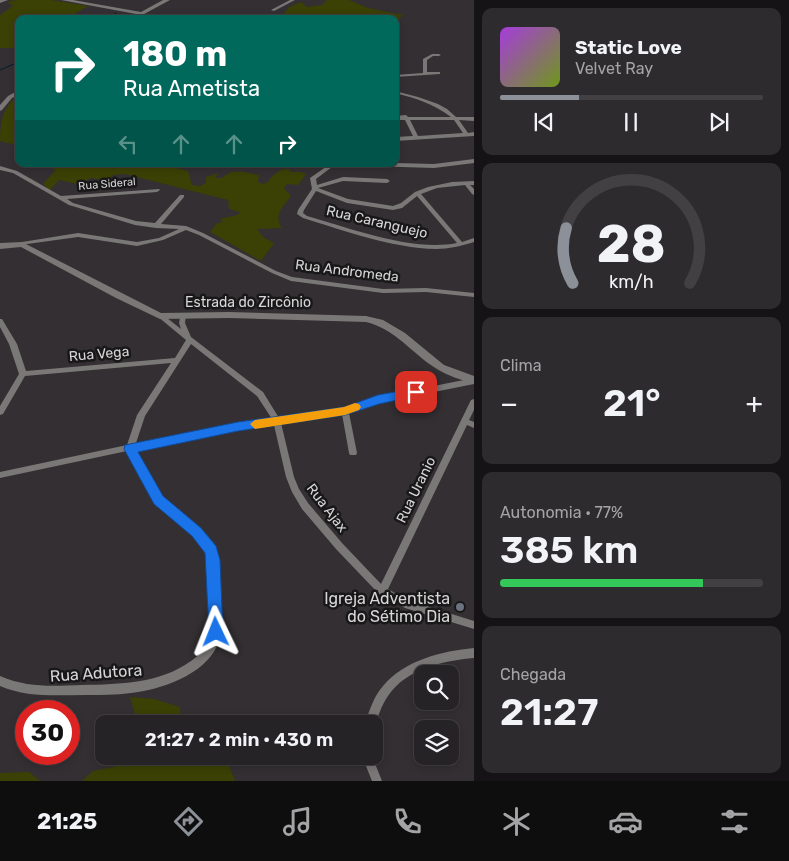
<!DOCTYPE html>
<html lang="pt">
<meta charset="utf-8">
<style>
:root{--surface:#262326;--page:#2e2b2e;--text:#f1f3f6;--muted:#a4a4a7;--line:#424043;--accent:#8c9099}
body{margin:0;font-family:Rubik,sans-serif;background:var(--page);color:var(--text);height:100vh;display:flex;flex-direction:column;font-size:19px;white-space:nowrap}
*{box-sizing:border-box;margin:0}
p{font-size:16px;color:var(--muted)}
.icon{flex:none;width:28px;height:28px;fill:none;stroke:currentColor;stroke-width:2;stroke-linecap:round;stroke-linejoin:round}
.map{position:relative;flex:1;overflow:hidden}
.side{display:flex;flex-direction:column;gap:8px;padding:8px;background:#151315;width:315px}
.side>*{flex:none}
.top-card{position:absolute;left:15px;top:15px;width:384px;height:152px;border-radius:10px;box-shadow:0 2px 8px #0003,0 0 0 1px var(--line);background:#00695c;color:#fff;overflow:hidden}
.buttons{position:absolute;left:414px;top:665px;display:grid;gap:10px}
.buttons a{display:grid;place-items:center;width:45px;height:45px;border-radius:10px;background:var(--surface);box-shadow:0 2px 8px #0003,0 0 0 1px var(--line);font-size:25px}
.speed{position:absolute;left:15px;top:700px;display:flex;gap:10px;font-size:25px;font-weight:700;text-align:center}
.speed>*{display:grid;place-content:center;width:65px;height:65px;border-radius:50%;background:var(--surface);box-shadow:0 2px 8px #0003,0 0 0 1px var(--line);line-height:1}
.speed .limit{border:8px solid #d22;background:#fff;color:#111}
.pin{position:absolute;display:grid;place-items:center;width:42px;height:42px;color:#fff;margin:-21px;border-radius:10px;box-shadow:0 2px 8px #0006}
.me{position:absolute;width:55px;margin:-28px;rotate:358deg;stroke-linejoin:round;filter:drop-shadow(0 0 4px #0008)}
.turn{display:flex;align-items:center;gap:18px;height:105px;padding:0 25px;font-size:22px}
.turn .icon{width:65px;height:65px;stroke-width:2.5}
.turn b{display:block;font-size:35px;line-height:42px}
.lanes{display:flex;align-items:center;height:48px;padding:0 25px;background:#0003;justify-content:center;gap:25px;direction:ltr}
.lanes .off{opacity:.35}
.big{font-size:38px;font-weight:600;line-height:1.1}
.side .card{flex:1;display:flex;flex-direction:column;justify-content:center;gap:8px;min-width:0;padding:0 18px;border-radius:10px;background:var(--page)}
.side .dial{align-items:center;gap:0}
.dial svg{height:130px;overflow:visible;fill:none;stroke:var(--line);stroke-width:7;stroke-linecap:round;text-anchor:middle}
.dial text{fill:var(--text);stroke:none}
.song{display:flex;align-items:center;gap:15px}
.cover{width:60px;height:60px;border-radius:8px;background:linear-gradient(135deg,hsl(280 70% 55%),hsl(80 70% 35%))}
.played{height:5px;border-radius:2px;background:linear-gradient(90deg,var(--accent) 30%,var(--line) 30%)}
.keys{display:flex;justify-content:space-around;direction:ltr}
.heat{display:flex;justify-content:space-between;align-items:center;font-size:28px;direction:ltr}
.charge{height:8px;border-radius:4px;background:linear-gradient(90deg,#34c759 77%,var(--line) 0)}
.trip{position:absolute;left:95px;top:715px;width:288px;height:50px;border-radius:10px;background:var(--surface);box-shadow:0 2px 8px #0003,0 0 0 1px var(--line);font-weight:600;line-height:50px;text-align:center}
.tab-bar{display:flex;height:80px;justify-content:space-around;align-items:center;background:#0f0e0f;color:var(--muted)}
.tab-bar .icon{width:35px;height:35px}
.tab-bar .on{color:var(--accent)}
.tab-bar b{font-size:22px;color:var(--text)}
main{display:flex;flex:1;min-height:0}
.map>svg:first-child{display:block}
.green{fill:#3b4105}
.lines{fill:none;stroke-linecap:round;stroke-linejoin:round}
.stream{stroke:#001e2b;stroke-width:1}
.minor{fill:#797876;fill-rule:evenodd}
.tertiary{fill:#797876;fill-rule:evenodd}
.route{fill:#1a73e8;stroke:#114b97}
.slow{fill:#f59e0b}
.worship-dot{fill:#6b7280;stroke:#191819;stroke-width:2}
.labels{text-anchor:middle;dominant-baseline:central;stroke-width:5;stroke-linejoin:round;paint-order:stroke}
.far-street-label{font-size:11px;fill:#d7d5d7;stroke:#191819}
.street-label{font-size:14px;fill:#d7d5d7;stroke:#191819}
.near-poi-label{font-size:16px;fill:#d7d5d7;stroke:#191819;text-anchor:end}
.near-street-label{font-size:16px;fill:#d7d5d7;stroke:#191819}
</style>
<main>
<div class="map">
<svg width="474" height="781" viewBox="0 0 474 781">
<rect width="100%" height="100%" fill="#332f32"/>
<g class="green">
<polygon points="16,0 51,0 88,6 66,19 19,19 19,48 0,48 0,15 13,6 7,2"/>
<polygon points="327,0 349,0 368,8 403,15 395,23 395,19 280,19 289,7 301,2 307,7 322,5"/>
<path d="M19 94V146L0 141C0 121 3 107 19 94Z"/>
<path d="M57 164H175L172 167 188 171 192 185 200 186 206 183V177L218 173 215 178H222C234 167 245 173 259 175L258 182 263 184 268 182C272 175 280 168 289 169L291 172H301L306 174 298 185 287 184 284 188 291 196C283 207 273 215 282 228L257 229 263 237 274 243 261 261 210 232 217 223 223 222 220 219 237 215 240 212 229 209 228 200 125 174 113 175 108 180 89 178 82 185 59 180 50 190 43 184 56 170 53 169Z"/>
<polygon points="130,697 154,699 180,707 181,724 138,724"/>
<polygon points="150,756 205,756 229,766 235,781 82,781 93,771 151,759"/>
<polygon points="29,772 40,781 0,781 0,773"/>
</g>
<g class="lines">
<g class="stream">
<polyline points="108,19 116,13"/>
<polyline points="0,70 19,62"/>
</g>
<g class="minor">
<polygon points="290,0 295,0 274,11 271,10"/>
<polygon points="432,54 439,54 441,55 439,56 433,56 427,60 427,72 440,72 440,74 395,77 395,75 423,73 423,59"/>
<path d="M395 91 418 97 438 104 447 109 456 117H474V121L459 120 468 133 474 132V136L395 141V137L413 136 405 120H395V116L406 115 408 117H451C434 104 415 98 395 93ZM410 120H454L463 133 418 136Z"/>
<polygon points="474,159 474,163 434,168 368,166 365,164 395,163 434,164"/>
<path d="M330 164H336L316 179 317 185 343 177 387 179 390 181 387 183 343 181 318 188 348 199 393 206 401 203 415 192 428 187 452 182 474 181V185H470L474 189V195L472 194 465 185 437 188 421 194 462 242 474 238V242C461 246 449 249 436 249 392 248 345 231 303 218L297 214 298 210 312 189 310 178ZM316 191 347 203 393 210 402 208 417 196 457 243C412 252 350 228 307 216L303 213 304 210Z"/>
<polygon points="0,166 17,171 61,196 159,189 160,190 157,192 67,199 73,203 136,221 155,223 180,195 184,195 184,197 161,224 186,226 203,233 276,271 292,277 383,289 426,288 474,293 474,297 426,292 383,293 291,281 272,273 199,235 186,230 163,240 137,246 78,237 20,245 19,244 22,242 78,233 137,242 159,238 179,229 156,228 135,225 69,205 13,173 0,170"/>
<path d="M181 313H185L186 315 185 323 191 337 263 392 279 418 345 408 378 397 474 378V384L379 403 349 413 357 453 356 455H350L349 453 342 414 281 423 294 477 299 489 308 503 342 543 381 584 470 402 471 400 474 399V410L469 420 474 422V428L467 425 388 589 407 600 474 621V629L405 608 379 594 336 549 302 509 292 492 286 477 274 425 238 430 134 450C143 469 153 488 168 504 185 523 210 533 217 559 220 571 220 585 220 597 221 612 223 631 217 646 204 675 160 690 131 693 116 695 101 695 86 695 56 695 28 698 0 686V676C28 688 52 686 82 685 120 684 159 684 191 661 198 656 206 649 209 641 214 629 212 613 211 600 210 586 211 568 206 555 199 534 176 525 162 509 146 493 136 471 127 451L0 478V472L127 445 137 415 171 363 25 376 3 414 0 415V406L19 374 9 344 0 327V319H2L17 344 26 371 175 358 186 340 157 316 158 314H162L181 329 179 323ZM191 344 257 396 272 419 136 443 145 416Z"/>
<path d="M474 648V658C443 661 407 668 388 696 381 706 378 717 374 728V724H365C369 711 374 696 383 686 405 660 442 651 474 648Z"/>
<polygon points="362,756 372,756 382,781 372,781"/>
</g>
<g class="tertiary">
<polygon points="0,0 8,0 0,3"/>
<polygon points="61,0 73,0 141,12 163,0 170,0 135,19 132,17 136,14"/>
<polygon points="19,90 19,95 12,98 2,110 0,111 0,105 8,96"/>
<path d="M22 242 161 313 229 312 366 316 383 320 405 333 444 365 474 376V384C462 380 448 376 437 369 412 354 396 329 366 322L229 318 160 319 116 298 21 247 0 249V243Z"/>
</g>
</g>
<polygon class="route" points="416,388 420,390 422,392 420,395 379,404 345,415 238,431 138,452 163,496 201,528 216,546 220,560 223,632 221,637 216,639 211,637 209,632 205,553 192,536 154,504 124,449 125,445 238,422 345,407 378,395"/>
<polygon class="slow" points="355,403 359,404 361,407 359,410 345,415 255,429 250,424 255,420 344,407"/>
<circle class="worship-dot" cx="460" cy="607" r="5"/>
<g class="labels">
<g class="far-street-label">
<text transform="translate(107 184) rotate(-5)">Rua Sideral</text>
</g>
<g class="street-label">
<text transform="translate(377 222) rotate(13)">Rua Caranguejo</text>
<text transform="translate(347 271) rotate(7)">Rua Andromeda</text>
<text x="248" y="302">Estrada do Zircônio</text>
<text transform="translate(99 354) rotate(-5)">Rua Vega</text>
<text transform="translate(416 490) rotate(-64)">Rua Uranio</text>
<text transform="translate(327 508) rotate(52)">Rua Ajax</text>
</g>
<g class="near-poi-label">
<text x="450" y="598">Igreja Adventista<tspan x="450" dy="18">do Sétimo Dia</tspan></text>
</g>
<g class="near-street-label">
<text transform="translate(96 673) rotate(-4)">Rua Adutora</text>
</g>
</g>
</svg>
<div class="buttons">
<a><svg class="icon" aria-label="search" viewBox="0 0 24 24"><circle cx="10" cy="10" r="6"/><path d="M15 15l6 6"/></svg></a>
<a><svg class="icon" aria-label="layers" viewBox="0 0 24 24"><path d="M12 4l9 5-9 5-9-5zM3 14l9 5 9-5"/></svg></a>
</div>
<div class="speed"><div class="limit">30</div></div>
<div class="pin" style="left:416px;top:392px;background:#d93025"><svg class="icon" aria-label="arrive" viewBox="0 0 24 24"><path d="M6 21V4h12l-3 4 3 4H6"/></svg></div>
<svg class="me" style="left:216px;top:632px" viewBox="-20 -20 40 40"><path d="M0-17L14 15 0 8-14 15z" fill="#1a73e8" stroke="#fff" stroke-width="4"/></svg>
<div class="trip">21:27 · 2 min · 430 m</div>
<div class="top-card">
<div class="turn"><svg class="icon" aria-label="right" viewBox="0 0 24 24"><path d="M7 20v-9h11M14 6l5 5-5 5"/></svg><div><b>180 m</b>Rua Ametista</div></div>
<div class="lanes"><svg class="icon off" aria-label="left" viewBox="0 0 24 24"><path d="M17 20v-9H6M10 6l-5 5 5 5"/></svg><svg class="icon off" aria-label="ahead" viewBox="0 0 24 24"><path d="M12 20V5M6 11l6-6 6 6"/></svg><svg class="icon off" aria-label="ahead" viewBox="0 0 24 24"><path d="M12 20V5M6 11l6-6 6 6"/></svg><svg class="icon" aria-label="right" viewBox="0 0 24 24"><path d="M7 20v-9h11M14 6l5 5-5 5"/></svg></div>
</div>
</div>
<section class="side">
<div class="card">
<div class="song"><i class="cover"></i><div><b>Static Love</b><p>Velvet Ray</p></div></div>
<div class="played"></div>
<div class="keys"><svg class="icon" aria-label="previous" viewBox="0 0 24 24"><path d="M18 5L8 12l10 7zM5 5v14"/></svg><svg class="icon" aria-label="pause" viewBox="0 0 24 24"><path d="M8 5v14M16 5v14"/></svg><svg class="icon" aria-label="next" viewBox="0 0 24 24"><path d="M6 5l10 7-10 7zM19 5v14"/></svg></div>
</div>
<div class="card dial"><svg viewBox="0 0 100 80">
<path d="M14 69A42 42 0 1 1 86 69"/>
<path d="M14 69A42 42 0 0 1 10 35" stroke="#8c9099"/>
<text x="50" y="56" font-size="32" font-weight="700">28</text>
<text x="50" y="72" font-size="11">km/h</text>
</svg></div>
<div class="card"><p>Clima</p>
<div class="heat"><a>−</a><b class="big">21°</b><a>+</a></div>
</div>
<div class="card"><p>Autonomia · 77%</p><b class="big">385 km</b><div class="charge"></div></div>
<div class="card"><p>Chegada</p><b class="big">21:27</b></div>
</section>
</main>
<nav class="tab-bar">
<b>21:25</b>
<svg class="icon on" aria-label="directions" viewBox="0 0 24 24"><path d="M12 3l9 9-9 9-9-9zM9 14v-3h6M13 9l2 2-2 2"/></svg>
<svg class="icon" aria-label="music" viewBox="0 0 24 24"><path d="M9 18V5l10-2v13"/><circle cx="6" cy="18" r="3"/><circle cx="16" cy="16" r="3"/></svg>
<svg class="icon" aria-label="phone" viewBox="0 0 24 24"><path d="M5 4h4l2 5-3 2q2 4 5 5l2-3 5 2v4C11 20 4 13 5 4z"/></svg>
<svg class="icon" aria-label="climate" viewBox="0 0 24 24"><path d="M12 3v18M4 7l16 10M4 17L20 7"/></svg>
<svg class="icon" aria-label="car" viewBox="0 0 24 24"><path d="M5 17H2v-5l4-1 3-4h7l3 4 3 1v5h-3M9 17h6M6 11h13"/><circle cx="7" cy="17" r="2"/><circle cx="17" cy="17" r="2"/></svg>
<svg class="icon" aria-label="filters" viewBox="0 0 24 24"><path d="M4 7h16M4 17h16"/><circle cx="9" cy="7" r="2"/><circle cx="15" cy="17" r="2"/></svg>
</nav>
